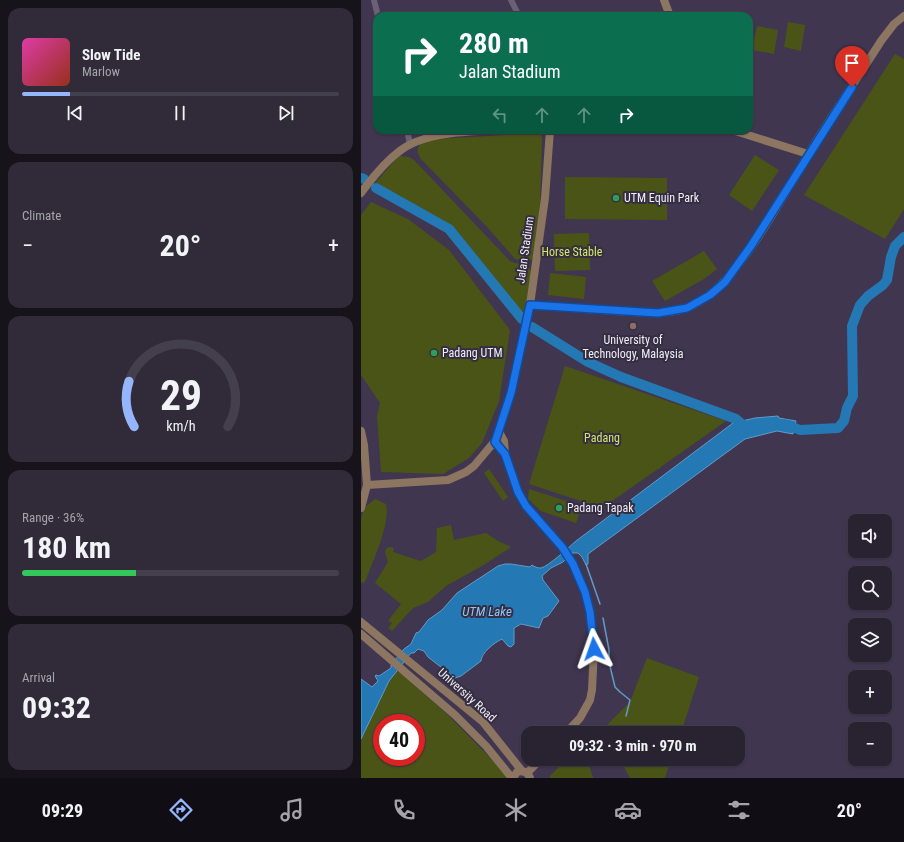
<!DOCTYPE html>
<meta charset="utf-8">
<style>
:root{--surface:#282231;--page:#302a39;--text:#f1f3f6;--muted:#a5a4ab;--line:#443f4d;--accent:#95b6fd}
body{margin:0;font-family:"Roboto Condensed",sans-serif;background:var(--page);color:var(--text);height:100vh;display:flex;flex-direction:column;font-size:15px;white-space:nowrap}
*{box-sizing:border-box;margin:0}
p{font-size:13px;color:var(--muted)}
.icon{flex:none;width:22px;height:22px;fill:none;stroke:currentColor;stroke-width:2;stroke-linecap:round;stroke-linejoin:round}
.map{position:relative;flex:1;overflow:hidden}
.drawer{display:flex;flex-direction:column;gap:8px;padding:8px;background:#16131b;width:361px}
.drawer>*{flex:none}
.guide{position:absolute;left:12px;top:12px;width:380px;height:122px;border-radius:12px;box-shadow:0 1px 3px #0004,0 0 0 1px var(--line);background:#0b6e4f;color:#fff;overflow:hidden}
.fabs{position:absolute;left:487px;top:514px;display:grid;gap:8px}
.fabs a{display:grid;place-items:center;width:44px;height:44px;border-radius:8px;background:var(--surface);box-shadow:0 1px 3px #0004,0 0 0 1px var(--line);font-size:20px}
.speed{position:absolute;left:12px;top:714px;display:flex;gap:8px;font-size:20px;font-weight:700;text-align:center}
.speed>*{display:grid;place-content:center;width:52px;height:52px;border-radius:50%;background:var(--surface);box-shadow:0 1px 3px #0004,0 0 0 1px var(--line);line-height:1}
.speed .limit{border:6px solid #d22;background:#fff;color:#111}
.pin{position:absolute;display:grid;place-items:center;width:34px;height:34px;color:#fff;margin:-41px -17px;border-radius:50% 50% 50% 0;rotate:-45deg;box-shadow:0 0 4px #0007}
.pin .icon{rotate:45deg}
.me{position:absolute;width:44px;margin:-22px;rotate:356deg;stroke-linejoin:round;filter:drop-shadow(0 0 3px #0008)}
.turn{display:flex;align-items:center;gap:14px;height:84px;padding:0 20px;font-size:18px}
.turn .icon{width:52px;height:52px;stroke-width:2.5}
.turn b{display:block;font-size:28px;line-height:34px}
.lanes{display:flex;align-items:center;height:38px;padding:0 20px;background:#0003;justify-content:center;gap:20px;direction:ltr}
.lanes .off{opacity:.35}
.big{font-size:30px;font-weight:700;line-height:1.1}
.drawer .card{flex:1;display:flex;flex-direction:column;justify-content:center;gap:6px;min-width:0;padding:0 14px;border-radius:12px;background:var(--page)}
.drawer .dial{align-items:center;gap:0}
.dial svg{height:104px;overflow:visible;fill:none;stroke:var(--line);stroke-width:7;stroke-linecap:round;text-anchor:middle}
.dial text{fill:var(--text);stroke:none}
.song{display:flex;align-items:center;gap:12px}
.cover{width:48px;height:48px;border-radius:6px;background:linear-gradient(135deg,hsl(320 70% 55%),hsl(10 70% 35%))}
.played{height:4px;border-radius:2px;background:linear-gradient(90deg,var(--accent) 15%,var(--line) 15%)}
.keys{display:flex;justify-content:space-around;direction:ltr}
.heat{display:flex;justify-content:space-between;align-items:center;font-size:22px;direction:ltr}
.charge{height:6px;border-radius:3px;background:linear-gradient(90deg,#34c759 36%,var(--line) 0)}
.trip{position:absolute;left:160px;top:726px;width:224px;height:40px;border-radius:12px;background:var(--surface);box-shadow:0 1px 3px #0004,0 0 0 1px var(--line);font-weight:700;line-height:40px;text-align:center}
.tab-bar{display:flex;height:64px;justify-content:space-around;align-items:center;background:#100e14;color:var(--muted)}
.tab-bar .icon{width:28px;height:28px}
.tab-bar .selected{color:var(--accent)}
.tab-bar b{font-size:18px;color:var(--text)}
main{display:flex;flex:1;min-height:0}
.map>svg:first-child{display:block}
.built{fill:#40364f;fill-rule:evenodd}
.green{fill:#4a5417;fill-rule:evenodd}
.water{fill:#2478b4;stroke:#619bc8}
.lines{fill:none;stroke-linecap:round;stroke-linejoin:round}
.stream{stroke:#619bc8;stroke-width:1.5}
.river{stroke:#2478b4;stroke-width:10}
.street{stroke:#696176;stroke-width:6}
.secondary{stroke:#8c7561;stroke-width:8}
.route-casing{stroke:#114b97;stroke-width:10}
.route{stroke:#1a73e8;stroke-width:7}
.leisure-dot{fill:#2e9e5b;stroke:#352e41;stroke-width:1.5}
.education-dot{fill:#8d6e63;stroke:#352e41;stroke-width:1.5}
.labels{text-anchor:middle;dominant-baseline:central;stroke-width:4;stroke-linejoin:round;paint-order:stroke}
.poi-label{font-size:12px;fill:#f0ecf8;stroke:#352e41;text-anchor:start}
.street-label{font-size:12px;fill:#f0ecf8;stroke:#352e41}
.park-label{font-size:12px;fill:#d1e66a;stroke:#352e41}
.water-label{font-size:13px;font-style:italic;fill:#8dc6f7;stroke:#352e41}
</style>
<main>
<section class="drawer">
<div class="card">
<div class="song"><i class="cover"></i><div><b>Slow Tide</b><p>Marlow</p></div></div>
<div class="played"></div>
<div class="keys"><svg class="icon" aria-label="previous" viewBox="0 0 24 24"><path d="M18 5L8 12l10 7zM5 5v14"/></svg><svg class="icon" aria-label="pause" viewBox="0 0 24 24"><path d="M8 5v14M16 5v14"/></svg><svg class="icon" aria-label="next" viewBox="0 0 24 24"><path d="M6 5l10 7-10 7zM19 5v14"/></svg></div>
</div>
<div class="card"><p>Climate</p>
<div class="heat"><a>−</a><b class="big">20°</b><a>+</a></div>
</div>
<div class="card dial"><svg viewBox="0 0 100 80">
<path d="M14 69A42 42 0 1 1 86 69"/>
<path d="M14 69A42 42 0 0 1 10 34" stroke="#95b6fd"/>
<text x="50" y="56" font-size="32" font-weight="700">29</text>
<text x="50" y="72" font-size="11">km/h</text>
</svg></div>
<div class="card"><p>Range · 36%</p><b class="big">180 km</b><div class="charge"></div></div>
<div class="card"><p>Arrival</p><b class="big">09:32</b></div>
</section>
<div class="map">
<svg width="543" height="778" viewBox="0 0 543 778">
<rect width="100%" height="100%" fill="#352e41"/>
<path class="built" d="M0 0H543V778H0ZM16 16H388V130H16ZM494 521H524V551H494ZM494 573H524V603H494ZM494 625H524V655H494ZM494 677H524V707H494ZM21 723H55V757H21ZM494 729H524V759H494ZM167 733H377V759H167Z"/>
<g class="green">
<polygon points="427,22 444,25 440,51 423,47"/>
<polygon points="396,26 417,30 413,54 391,50"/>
<polygon points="534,54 543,59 543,209 524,239 443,195"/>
<path d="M177 133 180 134 181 139 179 204 173 258 168 261 154 259 126 227 60 159C56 153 55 149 60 143L74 139Z"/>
<polygon points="394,155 418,170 391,211 368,195"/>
<path d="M38 156 48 157 53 160 149 261C156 265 168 262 170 272L163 319 88 227 17 186 15 182Z"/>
<polygon points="204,177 306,178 306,220 204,219"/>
<polygon points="10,202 47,219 88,250 149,330 138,401 121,443 108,458 82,474 20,472 16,416 19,403 0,375 0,215"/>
<polygon points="228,233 229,270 194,271 193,234"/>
<polygon points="343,251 356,269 343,279 304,301 291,281"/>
<polygon points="189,273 225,277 223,299 187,295"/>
<polygon points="204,366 365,421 301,466 298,469 297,469 241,508 168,484"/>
<polygon points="128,469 147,497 142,501 123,473"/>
<polygon points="168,489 221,506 215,523 180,511 167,499"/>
<path d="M14 499 25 504C30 523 11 563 4 582L0 583V518L3 508Z"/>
<polygon points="90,525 93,540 125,533 137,541 150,547 121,566 85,586 67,602 52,608 31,631 27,628 31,623 27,621 40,604 14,583 27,562 24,552 26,548 29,547 33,548 32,552 60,561 75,552 76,528"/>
<polygon points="286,658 338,677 320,733 247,733 244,727 269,702"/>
<path d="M36 670 85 713 147 776V778H0V739L28 681ZM21 723H55V757H21Z"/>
<polygon points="206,759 226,759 232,778 189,778 189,776"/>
<polygon points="259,759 310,759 304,778 269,778"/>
</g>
<path class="water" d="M417 416 418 418 435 421 432 434 416 431 384 439 227 554V564L225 565 221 557 217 553H211L202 562 190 568 181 576 182 580 198 601 187 616 182 618 178 628 160 624 153 628V644L150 647 147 646 141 639C134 642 120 653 120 661L100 676 94 678 67 657 63 651 57 649 53 653H50L28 681 0 739V679L11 687 17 681 14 676 15 675 18 676 30 668V665L43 649 50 644 55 633 58 632 67 620 81 610 96 593 137 566 144 564H150L169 567 171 565C174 567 176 568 180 568 188 566 208 547 215 541L372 423 394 418Z"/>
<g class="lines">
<g class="stream">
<polyline points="225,564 239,604"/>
<polyline points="242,618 248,650 248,662 254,687 259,692 269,700 265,716"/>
</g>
<g class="river">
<polyline points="0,178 3,179"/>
<polyline points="15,188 88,229 161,319"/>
<polyline points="171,327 227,362 260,377 375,419 386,428 388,427"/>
<polyline points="421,424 427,425 439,430 477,428 483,421 486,408 492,396 491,326 499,305 507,296 522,285 526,280 530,257 534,246 543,237"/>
</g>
<g class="street">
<polyline points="13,0 17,16"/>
<polyline points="150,0 158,16"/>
<polyline points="46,130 49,144"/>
</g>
<g class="secondary">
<polyline points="303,0 309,16"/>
<polyline points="371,130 447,154"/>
<path d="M0 193C11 178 25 161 40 150 72 126 145 131 185 130"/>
<path d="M169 305C197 307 225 309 253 311 277 312 303 316 326 308 374 291 421 197 448 153 471 115 496 79 520 41L533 24 543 16"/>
<polyline points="0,431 3,445 6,485 0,508"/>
<polyline points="138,432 143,441 144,454"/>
<polyline points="134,441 144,454 157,492 165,506 201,547 212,564 224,592 229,612 233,649 231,690 229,700 219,718 205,733"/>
<polyline points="6,485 87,480 105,472 113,466 134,441 150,393 169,305 184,198 189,130"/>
<polyline points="0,622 122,722 161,771"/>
<polyline points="0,634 94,715 125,746 151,778"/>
<polyline points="166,773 180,759"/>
<path d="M152 778 156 772C162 770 167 772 169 778"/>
</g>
</g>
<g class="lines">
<g class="route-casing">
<polyline id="route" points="233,649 229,612 224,592 212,564 201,547 165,506 157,492 144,454 134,442 150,393 169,305 297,313 326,308 349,295 364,282 390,246 491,87"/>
</g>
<use href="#route" class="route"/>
</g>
<g class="leisure-dot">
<circle cx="255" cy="198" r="4"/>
<circle cx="73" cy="353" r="4"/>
<circle cx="198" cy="508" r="4"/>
</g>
<circle class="education-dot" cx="272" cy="326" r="4"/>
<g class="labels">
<g class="poi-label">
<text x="263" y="198">UTM Equin Park</text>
<text x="272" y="340" text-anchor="middle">University of<tspan x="272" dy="14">Technology, Malaysia</tspan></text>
<text x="81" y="353">Padang UTM</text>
<text x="206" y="508">Padang Tapak</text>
</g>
<g class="street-label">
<text transform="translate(164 250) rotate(-82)">Jalan Stadium</text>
<text transform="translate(106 695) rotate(42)">University Road</text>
</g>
<g class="park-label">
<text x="211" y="252">Horse Stable</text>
<text x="241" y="438">Padang</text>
</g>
<g class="water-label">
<text x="126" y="611">UTM Lake</text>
</g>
</g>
</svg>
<div class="fabs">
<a><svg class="icon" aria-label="sound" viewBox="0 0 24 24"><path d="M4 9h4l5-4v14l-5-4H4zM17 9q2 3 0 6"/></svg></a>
<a><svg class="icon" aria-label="search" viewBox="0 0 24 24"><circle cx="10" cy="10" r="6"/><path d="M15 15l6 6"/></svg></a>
<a><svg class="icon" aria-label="layers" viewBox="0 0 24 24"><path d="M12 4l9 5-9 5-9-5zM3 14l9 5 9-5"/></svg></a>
<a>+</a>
<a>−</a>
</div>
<div class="speed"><div class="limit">40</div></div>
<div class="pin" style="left:491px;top:87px;background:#d93025"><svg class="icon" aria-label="arrive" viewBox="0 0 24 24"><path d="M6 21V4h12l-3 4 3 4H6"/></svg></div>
<svg class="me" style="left:233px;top:649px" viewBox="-20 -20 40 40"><path d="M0-17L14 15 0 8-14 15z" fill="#1a73e8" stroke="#fff" stroke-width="4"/></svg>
<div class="trip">09:32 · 3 min · 970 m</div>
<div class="guide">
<div class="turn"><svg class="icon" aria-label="right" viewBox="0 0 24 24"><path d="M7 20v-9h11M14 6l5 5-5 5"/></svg><div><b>280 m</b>Jalan Stadium</div></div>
<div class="lanes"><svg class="icon off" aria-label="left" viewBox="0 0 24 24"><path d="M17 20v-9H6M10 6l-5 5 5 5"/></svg><svg class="icon off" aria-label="ahead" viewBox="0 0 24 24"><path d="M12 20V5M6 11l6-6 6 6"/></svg><svg class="icon off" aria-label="ahead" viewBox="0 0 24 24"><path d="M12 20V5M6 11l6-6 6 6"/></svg><svg class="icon" aria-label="right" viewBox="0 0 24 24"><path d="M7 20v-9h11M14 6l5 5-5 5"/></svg></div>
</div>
</div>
</main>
<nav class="tab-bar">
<b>09:29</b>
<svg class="icon selected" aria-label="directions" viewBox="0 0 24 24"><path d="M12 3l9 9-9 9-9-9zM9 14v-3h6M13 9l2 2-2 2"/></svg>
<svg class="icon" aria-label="music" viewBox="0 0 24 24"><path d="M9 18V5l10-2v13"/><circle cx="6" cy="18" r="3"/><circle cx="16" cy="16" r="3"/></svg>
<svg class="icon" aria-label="phone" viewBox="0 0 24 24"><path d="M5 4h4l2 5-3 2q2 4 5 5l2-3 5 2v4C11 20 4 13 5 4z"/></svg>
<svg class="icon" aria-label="climate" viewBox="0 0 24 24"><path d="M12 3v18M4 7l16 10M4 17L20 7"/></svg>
<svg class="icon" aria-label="car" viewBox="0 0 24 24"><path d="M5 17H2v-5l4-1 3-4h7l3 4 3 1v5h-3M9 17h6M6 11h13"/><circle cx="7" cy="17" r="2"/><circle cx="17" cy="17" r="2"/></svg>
<svg class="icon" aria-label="filters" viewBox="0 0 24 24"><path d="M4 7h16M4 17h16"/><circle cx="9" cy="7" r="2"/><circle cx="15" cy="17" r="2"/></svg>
<b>20°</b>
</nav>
